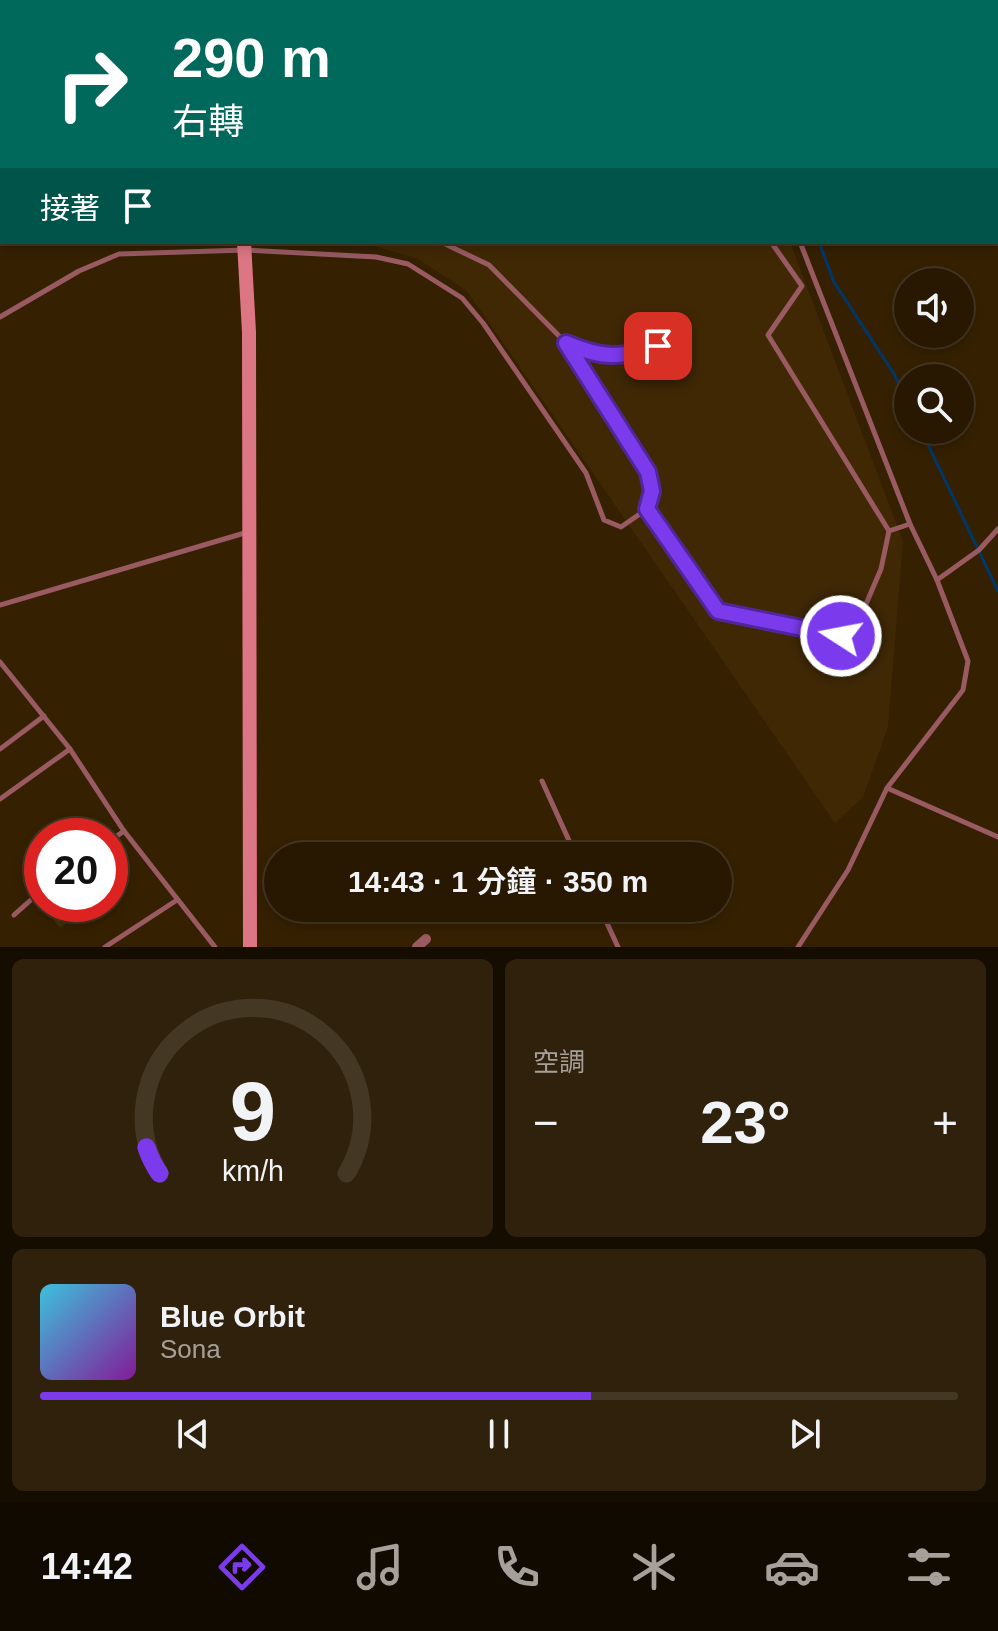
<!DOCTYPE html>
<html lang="zh-TW">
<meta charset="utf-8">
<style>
:root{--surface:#281802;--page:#30210c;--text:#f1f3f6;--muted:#a5a099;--line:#443724;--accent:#7c3aed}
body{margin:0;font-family:Helvetica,"Noto Sans TC",sans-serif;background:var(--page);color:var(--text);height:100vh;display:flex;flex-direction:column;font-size:30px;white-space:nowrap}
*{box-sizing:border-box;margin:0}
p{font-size:26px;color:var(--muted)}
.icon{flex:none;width:44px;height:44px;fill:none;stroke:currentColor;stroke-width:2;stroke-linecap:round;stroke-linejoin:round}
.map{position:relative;height:947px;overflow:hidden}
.drawer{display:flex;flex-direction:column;gap:12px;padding:12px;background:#160d01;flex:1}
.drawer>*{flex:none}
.hud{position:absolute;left:0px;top:0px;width:998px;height:244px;box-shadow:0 4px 12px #0003,0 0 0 2px var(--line);background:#00695c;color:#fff;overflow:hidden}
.buttons{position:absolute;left:894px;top:268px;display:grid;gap:16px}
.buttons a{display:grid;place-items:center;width:80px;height:80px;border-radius:50%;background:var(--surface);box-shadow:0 4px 12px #0003,0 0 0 2px var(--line);font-size:40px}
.speed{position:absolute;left:24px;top:818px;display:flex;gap:16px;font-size:40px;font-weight:700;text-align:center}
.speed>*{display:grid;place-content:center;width:104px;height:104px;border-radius:50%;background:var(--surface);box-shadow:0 4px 12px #0003,0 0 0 2px var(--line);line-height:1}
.speed .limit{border:12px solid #d22;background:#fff;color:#111}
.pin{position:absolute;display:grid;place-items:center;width:68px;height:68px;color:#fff;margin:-34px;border-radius:16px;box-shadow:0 4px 12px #0006}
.me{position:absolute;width:88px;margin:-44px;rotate:281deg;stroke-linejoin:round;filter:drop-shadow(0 0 6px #0008)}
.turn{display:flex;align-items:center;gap:28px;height:168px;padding:0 40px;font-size:36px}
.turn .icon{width:104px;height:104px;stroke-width:2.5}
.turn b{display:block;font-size:56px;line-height:68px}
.then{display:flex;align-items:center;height:76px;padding:0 40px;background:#0003;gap:16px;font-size:30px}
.big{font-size:60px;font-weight:600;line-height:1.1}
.drawer .tile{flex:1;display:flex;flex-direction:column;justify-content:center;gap:12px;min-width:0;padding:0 28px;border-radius:12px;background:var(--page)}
.drawer .dial{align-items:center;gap:0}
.dial svg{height:208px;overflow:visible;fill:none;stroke:var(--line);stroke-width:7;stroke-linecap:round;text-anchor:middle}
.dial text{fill:var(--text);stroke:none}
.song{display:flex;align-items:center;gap:24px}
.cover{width:96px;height:96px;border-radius:12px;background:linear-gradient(135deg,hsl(190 70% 55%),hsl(290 70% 35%))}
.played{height:8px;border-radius:4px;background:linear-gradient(90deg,var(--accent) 60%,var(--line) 60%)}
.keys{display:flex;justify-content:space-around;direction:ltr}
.heat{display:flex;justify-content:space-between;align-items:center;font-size:44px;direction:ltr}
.drawer .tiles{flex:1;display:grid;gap:12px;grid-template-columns:1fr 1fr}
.tile:last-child{grid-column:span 2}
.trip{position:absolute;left:264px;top:842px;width:468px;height:80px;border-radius:40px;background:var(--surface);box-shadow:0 4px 12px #0003,0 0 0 2px var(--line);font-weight:600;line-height:80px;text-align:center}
.tab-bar{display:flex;height:128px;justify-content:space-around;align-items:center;background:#100a01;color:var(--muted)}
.tab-bar .icon{width:56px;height:56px}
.tab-bar .current{color:var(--accent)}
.tab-bar b{font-size:36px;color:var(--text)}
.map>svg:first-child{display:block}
.built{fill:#402805}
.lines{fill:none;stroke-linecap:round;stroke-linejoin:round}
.stream{stroke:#003769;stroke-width:3}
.building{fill:#403200}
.lane{stroke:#995a62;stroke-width:5}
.street{stroke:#995a62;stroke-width:10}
.secondary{stroke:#dc7684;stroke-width:14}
.route-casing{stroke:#51269a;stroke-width:20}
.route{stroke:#7c3aed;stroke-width:14}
</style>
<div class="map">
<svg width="998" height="947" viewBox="0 0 998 947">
<rect width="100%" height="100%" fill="#352002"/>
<g class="built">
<polygon points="167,0 604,0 606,2 169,2"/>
<polygon points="282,242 790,242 903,541 888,727 863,797 835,823 467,291 418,259 375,246"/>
</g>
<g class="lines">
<g class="stream">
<polyline points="721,0 722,2"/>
<polyline points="0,151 2,151"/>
<polyline points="819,242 834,282 894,374 908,403"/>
<polyline points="921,430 998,591"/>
</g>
</g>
<polygon class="building" points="72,904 90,904 60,928 53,919"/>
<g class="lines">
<g class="lane">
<polyline points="19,0 20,2"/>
<polyline points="66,0 67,2"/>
<polyline points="226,0 227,2"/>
<polyline points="523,0 524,2"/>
<polyline points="698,0 699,2"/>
<polyline points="932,0 935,2"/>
<polyline points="996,45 998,47"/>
<polyline points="0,47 2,46"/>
<polyline points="0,94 2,97"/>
<polyline points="996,238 998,240"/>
<polyline points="441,242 489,265 566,343 592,354 623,357 658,346"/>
<polyline points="771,242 802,286 768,335 889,531"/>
<polyline points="800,242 910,524 937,580"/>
<polyline points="0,317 79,271 119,254 246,250 376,257 408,264 462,298 483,323 586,473 604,520 621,527 647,509 652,491 648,472 566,343"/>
<polyline points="647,509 718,611 841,636 860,618 881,569 889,531 910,524"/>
<polyline points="0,605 248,532"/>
<polyline points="0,662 70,749 124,831 215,947"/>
<polyline points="0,749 44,716"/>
<polyline points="542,781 576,856"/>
<polyline points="887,788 998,837"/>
<polyline points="0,799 70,749"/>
<polyline points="110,841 124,831"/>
<polyline points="600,908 618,947"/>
<polyline points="14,915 42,890"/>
<polyline points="105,947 177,900"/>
<polyline points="798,947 848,870 887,788 963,690 968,661 937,580 979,550 998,529"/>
</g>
<polyline class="street" points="417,947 426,939"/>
<g class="secondary">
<polyline points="147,0 148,2"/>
<polyline points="244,242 249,332 250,947"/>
</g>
</g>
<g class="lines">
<g class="route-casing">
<path id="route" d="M658 346C620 358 603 359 566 343L648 472 652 491 647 509 718 611 841 636"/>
</g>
<use href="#route" class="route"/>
</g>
</svg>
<div class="buttons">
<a><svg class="icon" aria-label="sound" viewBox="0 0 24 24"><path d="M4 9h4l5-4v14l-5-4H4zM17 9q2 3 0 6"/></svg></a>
<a><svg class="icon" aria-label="search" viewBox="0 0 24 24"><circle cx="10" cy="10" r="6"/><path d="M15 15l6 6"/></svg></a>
</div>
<div class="speed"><div class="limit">20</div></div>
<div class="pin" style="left:658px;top:346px;background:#d93025"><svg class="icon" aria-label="arrive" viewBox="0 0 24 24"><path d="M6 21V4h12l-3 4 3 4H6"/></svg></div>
<svg class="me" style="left:841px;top:636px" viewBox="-20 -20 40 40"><circle r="17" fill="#7c3aed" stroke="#fff" stroke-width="3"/><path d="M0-11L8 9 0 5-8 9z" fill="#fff"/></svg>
<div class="trip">14:43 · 1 分鐘 · 350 m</div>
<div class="hud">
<div class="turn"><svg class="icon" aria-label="right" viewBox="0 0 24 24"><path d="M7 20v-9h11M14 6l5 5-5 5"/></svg><div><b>290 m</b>右轉</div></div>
<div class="then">接著<svg class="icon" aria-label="arrive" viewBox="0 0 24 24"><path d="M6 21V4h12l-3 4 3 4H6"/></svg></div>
</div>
</div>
<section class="drawer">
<div class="tiles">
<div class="tile dial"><svg viewBox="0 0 100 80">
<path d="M14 69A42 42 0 1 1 86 69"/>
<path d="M14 69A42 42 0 0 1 9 59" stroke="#7c3aed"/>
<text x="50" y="56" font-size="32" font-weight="700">9</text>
<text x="50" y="72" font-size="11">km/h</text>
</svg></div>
<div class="tile"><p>空調</p>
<div class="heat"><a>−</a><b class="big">23°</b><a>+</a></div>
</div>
<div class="tile">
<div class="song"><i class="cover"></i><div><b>Blue Orbit</b><p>Sona</p></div></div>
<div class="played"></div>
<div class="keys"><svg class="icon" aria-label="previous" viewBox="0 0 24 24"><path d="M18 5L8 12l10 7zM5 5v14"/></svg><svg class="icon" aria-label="pause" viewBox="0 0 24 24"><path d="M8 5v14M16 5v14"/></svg><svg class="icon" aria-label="next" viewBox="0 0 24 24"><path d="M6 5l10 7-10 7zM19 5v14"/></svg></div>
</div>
</div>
</section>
<nav class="tab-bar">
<b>14:42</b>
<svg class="icon current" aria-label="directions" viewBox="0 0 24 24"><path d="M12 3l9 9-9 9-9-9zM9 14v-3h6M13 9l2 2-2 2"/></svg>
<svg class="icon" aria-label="music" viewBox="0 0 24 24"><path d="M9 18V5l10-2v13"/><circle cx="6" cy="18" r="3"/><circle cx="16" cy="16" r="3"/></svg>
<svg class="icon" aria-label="phone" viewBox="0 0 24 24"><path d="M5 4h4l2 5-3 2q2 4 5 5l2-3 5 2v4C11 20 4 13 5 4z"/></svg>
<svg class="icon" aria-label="climate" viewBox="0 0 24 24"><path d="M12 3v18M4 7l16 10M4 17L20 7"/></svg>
<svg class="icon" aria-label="car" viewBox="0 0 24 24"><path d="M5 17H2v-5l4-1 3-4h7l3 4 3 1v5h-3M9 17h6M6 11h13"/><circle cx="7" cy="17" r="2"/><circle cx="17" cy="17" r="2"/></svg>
<svg class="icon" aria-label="filters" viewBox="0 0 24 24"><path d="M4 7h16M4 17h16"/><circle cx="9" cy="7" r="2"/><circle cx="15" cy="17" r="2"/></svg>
</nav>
